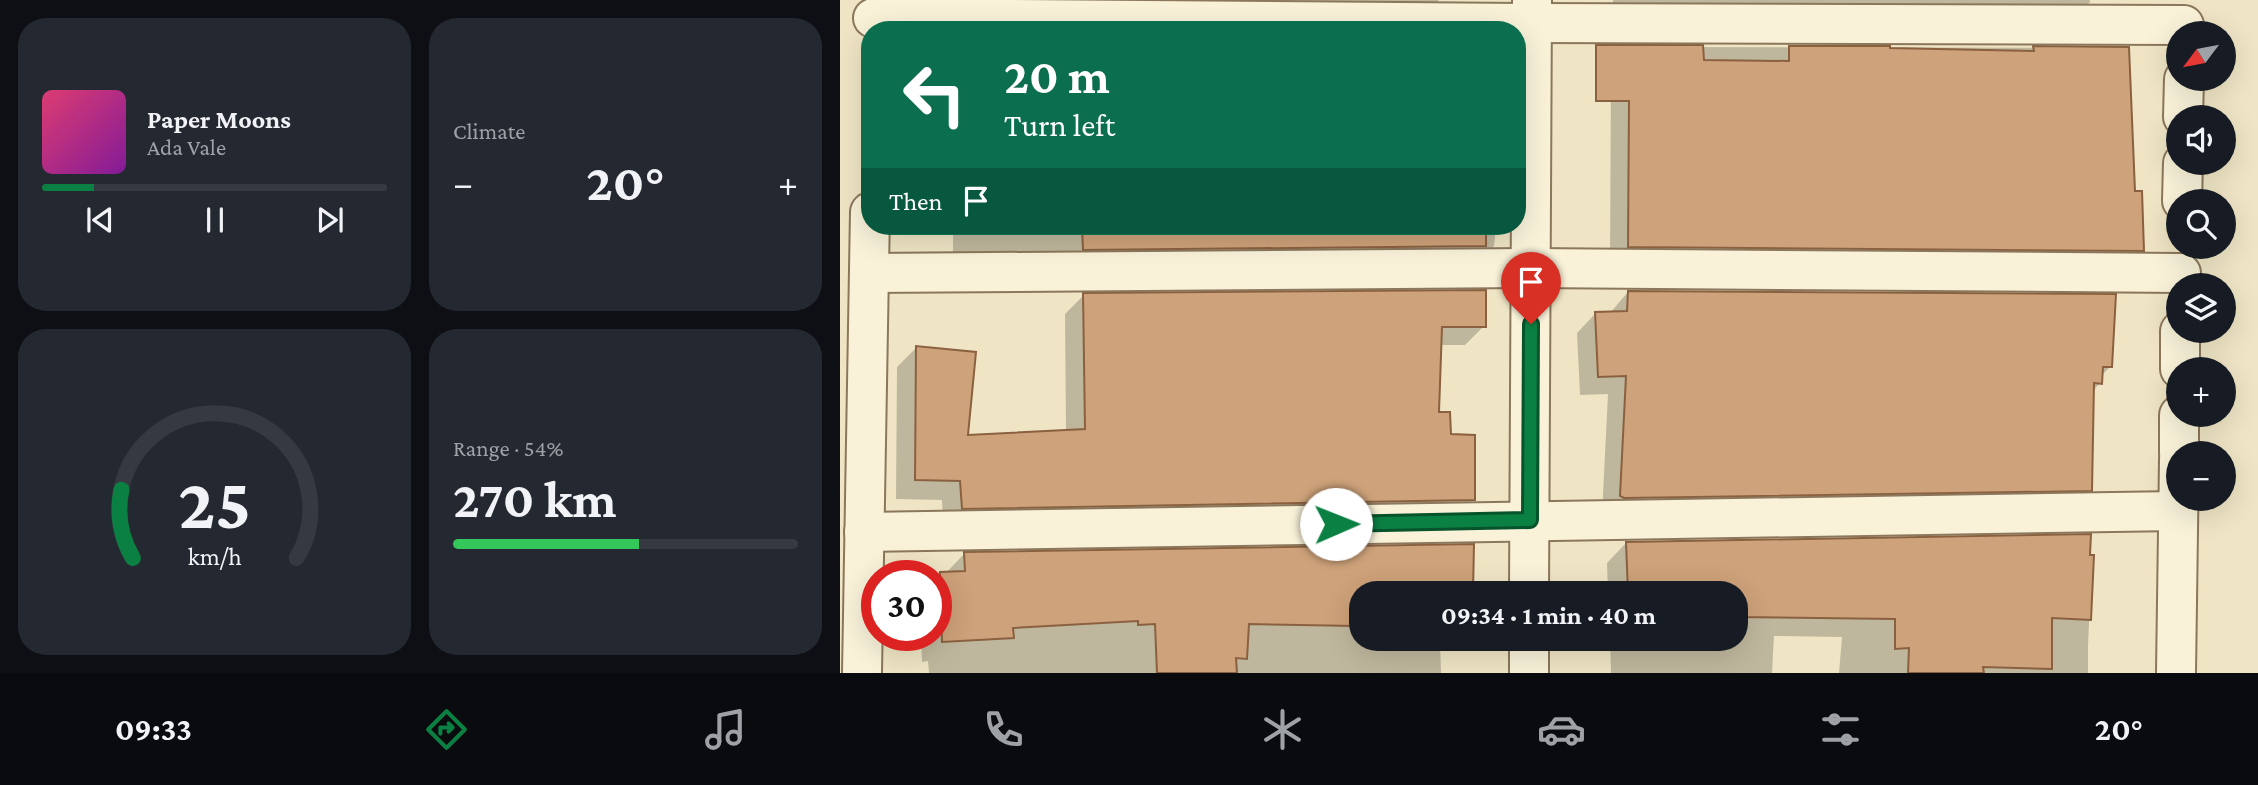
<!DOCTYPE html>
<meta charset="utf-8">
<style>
:root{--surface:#171b24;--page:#242831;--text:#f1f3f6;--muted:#9ea1a6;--line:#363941;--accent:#0b8043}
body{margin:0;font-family:"Crimson Pro",serif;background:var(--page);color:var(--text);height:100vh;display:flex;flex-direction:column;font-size:26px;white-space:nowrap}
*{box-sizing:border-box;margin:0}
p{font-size:23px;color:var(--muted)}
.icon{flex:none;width:38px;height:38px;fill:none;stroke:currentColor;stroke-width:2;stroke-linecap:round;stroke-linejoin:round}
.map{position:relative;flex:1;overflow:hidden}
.panel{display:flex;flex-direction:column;gap:18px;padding:18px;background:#0d0f14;width:840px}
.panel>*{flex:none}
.top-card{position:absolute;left:21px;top:21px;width:665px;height:214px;border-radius:28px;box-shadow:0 7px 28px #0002;background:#0b6e4f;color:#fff;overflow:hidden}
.needle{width:46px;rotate:238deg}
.tools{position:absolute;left:1326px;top:21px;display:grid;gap:14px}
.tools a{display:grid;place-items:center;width:70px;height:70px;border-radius:50%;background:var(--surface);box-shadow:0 7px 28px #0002;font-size:35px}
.speed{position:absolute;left:21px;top:560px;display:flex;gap:14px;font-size:35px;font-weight:700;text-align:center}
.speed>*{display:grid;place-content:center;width:91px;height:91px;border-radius:50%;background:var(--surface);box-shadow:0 7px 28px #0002;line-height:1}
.speed .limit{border:10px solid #d22;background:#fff;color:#111}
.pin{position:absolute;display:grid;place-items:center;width:60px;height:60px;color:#fff;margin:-72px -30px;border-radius:50% 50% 50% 0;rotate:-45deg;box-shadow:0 0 7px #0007}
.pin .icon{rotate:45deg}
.me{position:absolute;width:77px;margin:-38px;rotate:89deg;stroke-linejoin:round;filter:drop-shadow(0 0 5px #0008)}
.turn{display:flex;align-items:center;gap:24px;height:147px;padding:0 28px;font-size:32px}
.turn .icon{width:91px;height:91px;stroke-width:2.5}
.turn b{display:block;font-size:49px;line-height:60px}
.then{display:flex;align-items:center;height:66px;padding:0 28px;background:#0003;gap:14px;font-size:26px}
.big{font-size:52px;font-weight:700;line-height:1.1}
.panel .widget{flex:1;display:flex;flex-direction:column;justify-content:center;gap:10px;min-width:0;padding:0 24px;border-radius:28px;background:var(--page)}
.panel .dial{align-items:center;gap:0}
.dial svg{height:182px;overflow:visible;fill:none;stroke:var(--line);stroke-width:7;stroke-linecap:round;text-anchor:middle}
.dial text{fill:var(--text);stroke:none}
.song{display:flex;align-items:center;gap:21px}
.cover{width:84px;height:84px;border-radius:10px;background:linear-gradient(135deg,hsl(340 70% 55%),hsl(290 70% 35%))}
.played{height:7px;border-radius:4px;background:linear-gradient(90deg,var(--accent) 15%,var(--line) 15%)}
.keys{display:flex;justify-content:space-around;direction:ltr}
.heat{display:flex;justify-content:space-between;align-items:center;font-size:38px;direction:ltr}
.charge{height:10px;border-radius:5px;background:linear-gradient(90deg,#34c759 54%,var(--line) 0)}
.panel .tiles{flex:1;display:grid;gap:18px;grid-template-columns:repeat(2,1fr)}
.trip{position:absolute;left:509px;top:581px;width:399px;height:70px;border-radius:28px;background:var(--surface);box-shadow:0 7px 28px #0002;font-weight:700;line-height:70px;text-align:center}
.dock{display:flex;height:112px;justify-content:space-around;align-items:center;background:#090b0e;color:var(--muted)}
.dock .icon{width:49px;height:49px}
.dock .selected{color:var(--accent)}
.dock b{font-size:32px;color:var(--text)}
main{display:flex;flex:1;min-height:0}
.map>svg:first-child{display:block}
.shadow{fill:#0003}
.building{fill:#cea27a;stroke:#8a6140;stroke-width:2}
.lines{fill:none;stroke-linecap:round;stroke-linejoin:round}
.minor-casing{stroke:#8b775b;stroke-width:42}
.minor{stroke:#f9f2d9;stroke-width:38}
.route-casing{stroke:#07532c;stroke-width:18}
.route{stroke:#0b8043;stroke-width:12}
</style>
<main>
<section class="panel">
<div class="tiles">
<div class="widget">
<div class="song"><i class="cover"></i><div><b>Paper Moons</b><p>Ada Vale</p></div></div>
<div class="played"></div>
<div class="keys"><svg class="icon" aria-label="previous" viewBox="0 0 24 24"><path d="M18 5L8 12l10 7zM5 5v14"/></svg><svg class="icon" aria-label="pause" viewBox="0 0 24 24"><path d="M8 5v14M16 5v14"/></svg><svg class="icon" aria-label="next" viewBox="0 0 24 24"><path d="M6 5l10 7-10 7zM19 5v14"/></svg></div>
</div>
<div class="widget"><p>Climate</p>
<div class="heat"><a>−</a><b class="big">20°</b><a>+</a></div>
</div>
<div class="widget dial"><svg viewBox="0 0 100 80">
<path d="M14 69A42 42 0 1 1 86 69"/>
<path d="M14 69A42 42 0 0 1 9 39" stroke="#0b8043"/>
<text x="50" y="56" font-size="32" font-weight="700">25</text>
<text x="50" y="72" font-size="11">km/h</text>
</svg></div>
<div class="widget"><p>Range · 54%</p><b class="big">270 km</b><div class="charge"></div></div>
</div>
</section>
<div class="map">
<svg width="1418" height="673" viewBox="0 0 1418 673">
<rect width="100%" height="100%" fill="#efe5c5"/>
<g class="shadow">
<polygon points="78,0 599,0 579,20"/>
<polygon points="773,0 1250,0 1250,2 1231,21 773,20"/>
<polygon points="790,47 1288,48 1293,192 1302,250 1284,269 770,265 771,66"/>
<polygon points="113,226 656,226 654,246 633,266 113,266"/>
<polygon points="788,292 1271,366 1261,376 1260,383 1252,392 1250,490 1231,509 762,515 768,394 740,395 737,333 755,314 770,313"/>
<polygon points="244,295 644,326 625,345 599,345 597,414 609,436 633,500 614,519 103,527 102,500 56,499 57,367 76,348 126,437 226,431 225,314"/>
<polygon points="786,543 1252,557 1248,646 1248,673 999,673 1002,637 934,636 932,673 771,673 770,639 896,639 896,593 768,593 767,563"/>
<polygon points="633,546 631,593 522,593 522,639 600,639 601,673 89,673 88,661 82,662 81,635 96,635 96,578 100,574 105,574 124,554"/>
</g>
<g class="building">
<polygon points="756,45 863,45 864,60 949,61 949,46 1050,46 1050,48 1194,51 1193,46 1289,47 1295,191 1302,191 1304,251 788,247 789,101 756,101"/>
<polygon points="242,226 646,226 646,246 243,250"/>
<polygon points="646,290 646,327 602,327 599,412 610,412 611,434 635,435 635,500 122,509 120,481 75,480 76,346 136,352 128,435 245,429 243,293"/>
<polygon points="788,291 1276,294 1272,367 1263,367 1262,384 1254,383 1252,491 784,498 780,496 786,376 758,377 755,312 787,311"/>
<polygon points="1251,534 1250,555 1254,555 1251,620 1212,618 1212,669 1143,667 1144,673 1068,673 1069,648 1055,649 1055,619 896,617 896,593 788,593 786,542"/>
<polygon points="634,544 633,593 517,593 516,626 409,624 407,659 396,658 397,673 317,673 315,624 298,625 298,621 173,628 174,638 102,642 100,572 125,571 124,552"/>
</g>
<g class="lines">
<g class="minor-casing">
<g id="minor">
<polyline points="33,18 692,23 1344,25"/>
<polyline points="1343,117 1344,79"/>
<polyline points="1342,201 1343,163"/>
<polyline points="29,273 691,268 1341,273"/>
<polyline points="1340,369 1340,331"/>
<polyline points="1339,453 1339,415"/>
<polyline points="24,532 1338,511"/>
<polyline points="689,593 692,0"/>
<polyline points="22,673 30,212"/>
<polyline points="689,673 689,639"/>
<polyline points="1336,673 1339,460"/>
</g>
</g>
<use href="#minor" class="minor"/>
</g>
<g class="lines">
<g class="route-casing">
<polyline id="route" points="496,524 690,520 691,324"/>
</g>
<use href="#route" class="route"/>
</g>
</svg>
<div class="tools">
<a><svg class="needle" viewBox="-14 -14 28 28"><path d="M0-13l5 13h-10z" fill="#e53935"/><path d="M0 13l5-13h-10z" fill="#9ea1a6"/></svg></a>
<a><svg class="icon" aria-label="sound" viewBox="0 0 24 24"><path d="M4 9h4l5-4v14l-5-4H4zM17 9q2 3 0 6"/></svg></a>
<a><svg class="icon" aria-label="search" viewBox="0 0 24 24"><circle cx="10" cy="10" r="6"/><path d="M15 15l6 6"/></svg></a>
<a><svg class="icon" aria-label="layers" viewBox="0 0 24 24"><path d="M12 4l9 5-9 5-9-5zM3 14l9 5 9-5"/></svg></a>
<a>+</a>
<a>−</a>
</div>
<div class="speed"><div class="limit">30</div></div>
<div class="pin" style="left:691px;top:324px;background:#d93025"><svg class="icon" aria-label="arrive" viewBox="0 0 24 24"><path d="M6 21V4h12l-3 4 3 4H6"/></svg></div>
<svg class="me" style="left:496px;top:524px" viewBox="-20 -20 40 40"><circle r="19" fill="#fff"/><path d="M0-13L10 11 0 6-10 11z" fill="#0b8043"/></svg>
<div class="trip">09:34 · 1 min · 40 m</div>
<div class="top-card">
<div class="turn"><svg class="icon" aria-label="left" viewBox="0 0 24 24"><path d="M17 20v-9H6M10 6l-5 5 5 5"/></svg><div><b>20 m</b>Turn left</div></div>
<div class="then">Then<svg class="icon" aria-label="arrive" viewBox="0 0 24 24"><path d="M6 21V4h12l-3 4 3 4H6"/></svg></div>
</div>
</div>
</main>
<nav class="dock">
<b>09:33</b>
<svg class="icon selected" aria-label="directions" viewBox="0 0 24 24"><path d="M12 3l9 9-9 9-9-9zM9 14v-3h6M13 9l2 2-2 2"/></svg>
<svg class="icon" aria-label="music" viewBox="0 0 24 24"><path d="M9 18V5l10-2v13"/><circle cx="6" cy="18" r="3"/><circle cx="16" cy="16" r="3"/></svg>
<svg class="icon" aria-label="phone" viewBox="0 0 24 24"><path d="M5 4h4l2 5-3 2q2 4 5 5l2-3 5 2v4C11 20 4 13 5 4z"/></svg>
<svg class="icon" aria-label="climate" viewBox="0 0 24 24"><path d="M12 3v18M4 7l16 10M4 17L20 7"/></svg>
<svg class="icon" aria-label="car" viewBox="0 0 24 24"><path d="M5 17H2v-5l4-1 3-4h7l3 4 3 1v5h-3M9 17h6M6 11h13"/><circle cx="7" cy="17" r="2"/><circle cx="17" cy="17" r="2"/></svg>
<svg class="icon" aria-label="filters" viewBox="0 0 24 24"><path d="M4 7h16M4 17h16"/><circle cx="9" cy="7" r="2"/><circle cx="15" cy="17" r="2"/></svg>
<b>20°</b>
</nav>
